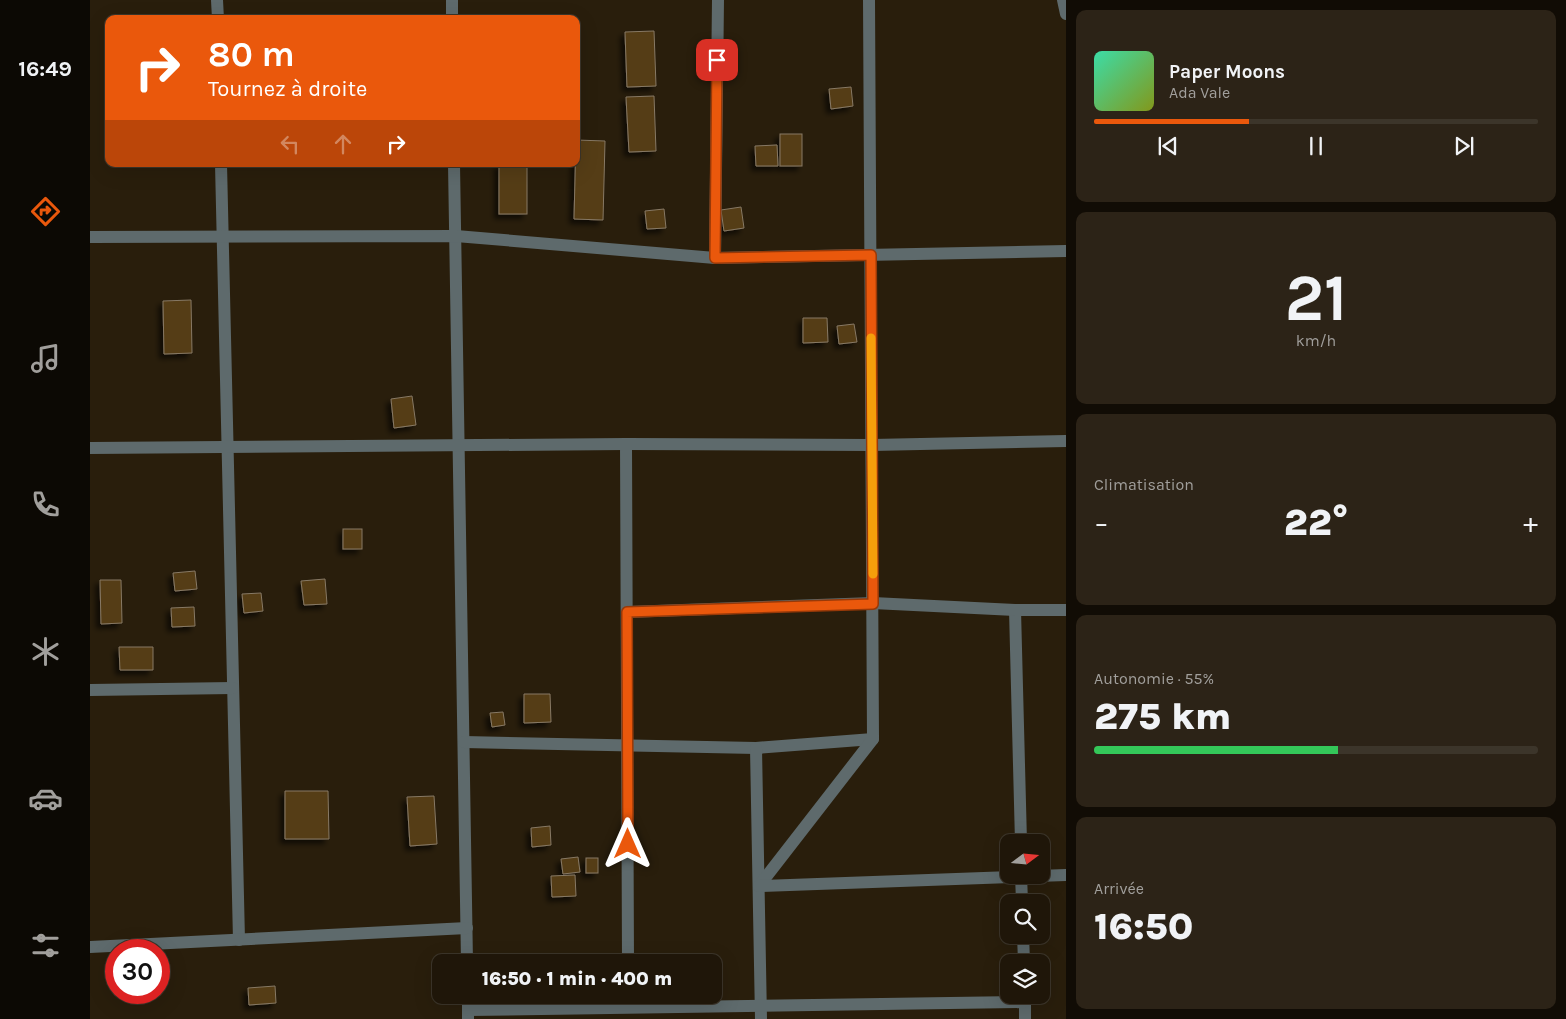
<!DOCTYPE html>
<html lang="fr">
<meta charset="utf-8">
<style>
:root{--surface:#1f1609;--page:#2c2317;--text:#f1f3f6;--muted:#a19f9c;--line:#3c352a;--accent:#ea580c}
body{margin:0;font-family:Karla,sans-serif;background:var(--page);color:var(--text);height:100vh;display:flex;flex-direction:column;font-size:19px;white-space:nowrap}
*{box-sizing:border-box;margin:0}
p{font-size:16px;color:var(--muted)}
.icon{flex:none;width:28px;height:28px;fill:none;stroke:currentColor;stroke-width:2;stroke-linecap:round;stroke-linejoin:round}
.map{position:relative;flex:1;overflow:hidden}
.panel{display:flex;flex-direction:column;gap:10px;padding:10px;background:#110c05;width:500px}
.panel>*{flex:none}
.banner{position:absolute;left:15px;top:15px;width:475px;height:152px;border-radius:10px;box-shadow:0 5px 20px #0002,0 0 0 1px var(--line);background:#ea580c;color:#fff;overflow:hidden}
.needle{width:32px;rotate:74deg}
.tools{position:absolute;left:910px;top:834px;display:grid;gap:10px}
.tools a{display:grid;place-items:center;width:50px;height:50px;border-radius:10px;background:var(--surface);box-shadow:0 5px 20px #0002,0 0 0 1px var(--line);font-size:25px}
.speed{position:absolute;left:15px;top:939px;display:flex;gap:10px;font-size:25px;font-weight:700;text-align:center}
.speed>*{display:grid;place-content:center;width:65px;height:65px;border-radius:50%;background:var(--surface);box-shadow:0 5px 20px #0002,0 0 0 1px var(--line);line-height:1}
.speed .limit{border:8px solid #d22;background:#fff;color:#111}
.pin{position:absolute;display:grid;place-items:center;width:42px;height:42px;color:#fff;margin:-21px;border-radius:10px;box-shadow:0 2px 8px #0006}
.me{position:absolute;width:55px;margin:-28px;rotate:0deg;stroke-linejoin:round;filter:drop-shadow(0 0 4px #0008)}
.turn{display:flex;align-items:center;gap:18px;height:105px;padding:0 20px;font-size:22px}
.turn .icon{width:65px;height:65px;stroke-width:2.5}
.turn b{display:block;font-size:35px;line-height:42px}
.lanes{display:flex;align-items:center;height:48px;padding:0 20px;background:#0003;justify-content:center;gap:25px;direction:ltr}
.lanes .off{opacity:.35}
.big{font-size:38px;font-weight:800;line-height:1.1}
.panel .tile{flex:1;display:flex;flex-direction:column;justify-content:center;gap:8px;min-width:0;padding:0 18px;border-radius:10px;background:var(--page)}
.panel .dial{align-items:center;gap:0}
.dial b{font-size:65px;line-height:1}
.song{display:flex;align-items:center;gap:15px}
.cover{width:60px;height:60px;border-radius:8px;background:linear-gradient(135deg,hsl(160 70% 55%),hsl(70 70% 35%))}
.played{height:5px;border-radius:2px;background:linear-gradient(90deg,var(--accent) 35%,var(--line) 35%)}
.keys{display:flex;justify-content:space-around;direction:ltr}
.heat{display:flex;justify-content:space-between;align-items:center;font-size:28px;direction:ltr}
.charge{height:8px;border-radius:4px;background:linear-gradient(90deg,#34c759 55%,var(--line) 0)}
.trip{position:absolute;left:342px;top:954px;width:290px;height:50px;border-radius:10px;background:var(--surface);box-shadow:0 5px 20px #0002,0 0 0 1px var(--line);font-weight:800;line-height:50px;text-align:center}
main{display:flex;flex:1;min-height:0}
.dock{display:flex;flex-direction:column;width:90px;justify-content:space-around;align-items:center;background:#0c0904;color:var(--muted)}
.dock .icon{width:35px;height:35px}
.dock .selected{color:var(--accent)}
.dock b{font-size:22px;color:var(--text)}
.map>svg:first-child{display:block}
.building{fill:#543c14;stroke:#877965;filter:url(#shadow)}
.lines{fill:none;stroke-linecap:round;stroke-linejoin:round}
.minor{stroke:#5e6a6c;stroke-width:12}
.route-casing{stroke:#983908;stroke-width:12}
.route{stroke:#ea580c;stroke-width:9}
.slow{stroke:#f59e0b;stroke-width:9}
</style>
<main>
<nav class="dock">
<b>16:49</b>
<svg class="icon selected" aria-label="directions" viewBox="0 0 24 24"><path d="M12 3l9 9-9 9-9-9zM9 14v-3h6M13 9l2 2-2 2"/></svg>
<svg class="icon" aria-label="music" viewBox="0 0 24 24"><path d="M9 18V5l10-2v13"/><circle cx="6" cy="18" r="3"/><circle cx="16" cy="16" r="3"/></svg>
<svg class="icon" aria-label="phone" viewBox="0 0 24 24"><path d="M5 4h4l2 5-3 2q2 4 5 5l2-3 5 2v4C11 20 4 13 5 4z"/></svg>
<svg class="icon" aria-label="climate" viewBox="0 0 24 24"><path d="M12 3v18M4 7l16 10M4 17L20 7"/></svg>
<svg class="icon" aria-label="car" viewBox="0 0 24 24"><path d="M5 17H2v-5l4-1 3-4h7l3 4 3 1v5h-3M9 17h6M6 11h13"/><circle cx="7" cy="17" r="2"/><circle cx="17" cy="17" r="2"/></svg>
<svg class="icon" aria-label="filters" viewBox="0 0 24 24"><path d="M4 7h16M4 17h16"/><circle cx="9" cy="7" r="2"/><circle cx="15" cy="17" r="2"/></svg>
</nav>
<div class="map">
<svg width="976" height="1019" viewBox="0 0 976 1019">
<defs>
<filter id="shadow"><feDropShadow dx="-4.5" dy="4.5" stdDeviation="2.5" flood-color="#0009"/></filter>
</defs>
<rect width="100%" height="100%" fill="#291e0c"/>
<g class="building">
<polygon points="564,31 566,86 537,87 535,32"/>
<polygon points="761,87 763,106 741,109 739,89"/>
<polygon points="564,96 566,151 539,152 536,97"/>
<rect x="690" y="134" width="22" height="32"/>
<polygon points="486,140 515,141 513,220 484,219"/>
<polygon points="687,145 688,166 666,166 665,146"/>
<rect x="409" y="164" width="28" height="50"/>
<polygon points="651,207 654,228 634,231 631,210"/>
<polygon points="574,209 576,228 557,229 555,211"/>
<polygon points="101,300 102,353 74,354 73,301"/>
<polygon points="713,318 737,318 738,342 713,343"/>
<polygon points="764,324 767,342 749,344 747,326"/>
<polygon points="322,396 326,425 304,428 301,399"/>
<rect x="253" y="529" width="19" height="20"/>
<polygon points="105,571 107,589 85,591 83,573"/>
<polygon points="235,579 237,604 214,605 211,581"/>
<polygon points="10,580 31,580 32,623 11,624"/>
<polygon points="171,593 173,611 154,613 152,594"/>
<polygon points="104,607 105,626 82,627 81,608"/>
<polygon points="29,647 63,647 63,670 30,670"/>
<polygon points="434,694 460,694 461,722 434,723"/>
<polygon points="413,712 415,725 402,727 400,713"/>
<polygon points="195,791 238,791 239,839 195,839"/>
<polygon points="344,796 347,844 320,846 317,797"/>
<polygon points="460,826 461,845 442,847 441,828"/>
<polygon points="488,857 490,872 473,874 471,859"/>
<rect x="496" y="858" width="12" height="15"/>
<polygon points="485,875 486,896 462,897 461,876"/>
<polygon points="587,954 587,962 567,962 566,955"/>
<polygon points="185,986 186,1003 159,1005 158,988"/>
</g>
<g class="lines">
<g class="minor">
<polyline points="127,0 128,19"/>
<polyline points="362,0 362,19"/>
<polyline points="973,0 976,14"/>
<polyline points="131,164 149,940"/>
<polyline points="364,164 377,962"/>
<polyline points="0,237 366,236 625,258 976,251"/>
<polyline points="625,258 628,0"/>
<polyline points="536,444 538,962"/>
<polyline points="0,448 536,444 782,445 976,441"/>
<polyline points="925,610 931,842"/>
<polyline points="537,612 783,603 925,610 976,610"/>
<polyline points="0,690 143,688"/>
<polyline points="374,742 666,748 783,739"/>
<polyline points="666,748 671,1019"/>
<polyline points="931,875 932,902"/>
<polyline points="669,886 783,739 779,0"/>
<polyline points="669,886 976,875"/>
<polyline points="933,935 934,962"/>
<polyline points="0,947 377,928"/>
<polyline points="378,995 378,1019"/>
<polyline points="935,995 935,1019"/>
<polyline points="378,1010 935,1002"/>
</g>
</g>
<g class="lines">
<g class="route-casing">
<polyline id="route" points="538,844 537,612 783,604 781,255 625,258 627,60"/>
</g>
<use href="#route" class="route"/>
<polyline class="slow" points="781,338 783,574"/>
</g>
</svg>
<div class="tools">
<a><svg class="needle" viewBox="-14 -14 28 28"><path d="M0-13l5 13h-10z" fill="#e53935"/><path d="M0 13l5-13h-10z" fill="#a19f9c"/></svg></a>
<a><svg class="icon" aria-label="search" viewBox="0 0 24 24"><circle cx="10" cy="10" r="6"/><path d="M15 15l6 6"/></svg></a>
<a><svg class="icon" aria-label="layers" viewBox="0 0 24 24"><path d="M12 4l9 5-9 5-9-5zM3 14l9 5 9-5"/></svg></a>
</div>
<div class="speed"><div class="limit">30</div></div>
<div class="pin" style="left:627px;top:60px;background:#d93025"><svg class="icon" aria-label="arrive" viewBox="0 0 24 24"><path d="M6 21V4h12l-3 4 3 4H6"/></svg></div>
<svg class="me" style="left:538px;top:844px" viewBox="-20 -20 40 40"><path d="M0-17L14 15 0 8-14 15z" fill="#ea580c" stroke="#fff" stroke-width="4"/></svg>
<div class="trip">16:50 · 1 min · 400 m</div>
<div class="banner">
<div class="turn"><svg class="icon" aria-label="right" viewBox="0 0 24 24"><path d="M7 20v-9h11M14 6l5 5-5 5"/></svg><div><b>80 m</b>Tournez à droite</div></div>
<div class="lanes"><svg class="icon off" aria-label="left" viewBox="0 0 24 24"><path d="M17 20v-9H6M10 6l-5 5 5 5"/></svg><svg class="icon off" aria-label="ahead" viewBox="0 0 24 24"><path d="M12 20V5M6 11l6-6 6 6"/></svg><svg class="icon" aria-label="right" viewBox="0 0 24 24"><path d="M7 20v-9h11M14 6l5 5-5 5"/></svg></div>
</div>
</div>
<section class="panel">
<div class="tile">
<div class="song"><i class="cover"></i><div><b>Paper Moons</b><p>Ada Vale</p></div></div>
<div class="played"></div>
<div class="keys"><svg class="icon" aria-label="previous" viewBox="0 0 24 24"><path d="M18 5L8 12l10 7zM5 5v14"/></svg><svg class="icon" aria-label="pause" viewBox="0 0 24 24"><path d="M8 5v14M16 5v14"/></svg><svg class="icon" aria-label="next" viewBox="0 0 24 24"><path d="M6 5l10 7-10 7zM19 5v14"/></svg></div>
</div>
<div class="tile dial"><b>21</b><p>km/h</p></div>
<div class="tile"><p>Climatisation</p>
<div class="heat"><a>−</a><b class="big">22°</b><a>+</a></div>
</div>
<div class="tile"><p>Autonomie · 55%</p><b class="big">275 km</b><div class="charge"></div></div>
<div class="tile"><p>Arrivée</p><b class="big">16:50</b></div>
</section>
</main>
